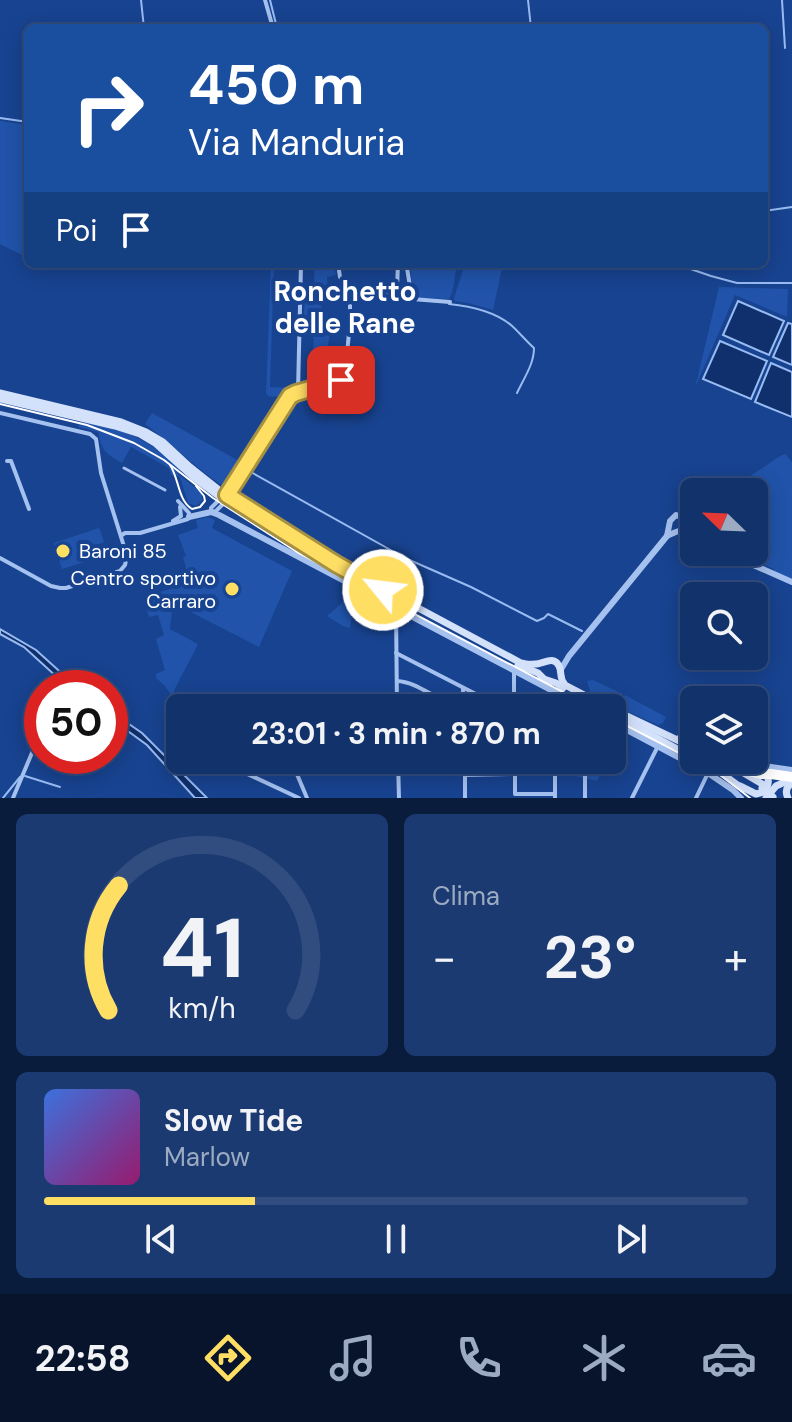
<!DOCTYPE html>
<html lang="it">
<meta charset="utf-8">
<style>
:root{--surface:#12326c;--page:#1b3a72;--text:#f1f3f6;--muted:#9caac2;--line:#314d7f;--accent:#ffde64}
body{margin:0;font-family:"DM Sans",sans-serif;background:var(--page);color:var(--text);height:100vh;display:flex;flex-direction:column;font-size:30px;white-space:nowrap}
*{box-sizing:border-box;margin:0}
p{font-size:26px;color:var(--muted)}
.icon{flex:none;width:44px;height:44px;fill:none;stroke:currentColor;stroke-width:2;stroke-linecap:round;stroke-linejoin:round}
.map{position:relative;height:798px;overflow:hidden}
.panel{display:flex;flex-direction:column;gap:16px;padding:16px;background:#0a1c3b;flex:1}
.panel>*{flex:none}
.banner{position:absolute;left:24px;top:24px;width:744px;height:244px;border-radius:12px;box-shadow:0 4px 20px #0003,0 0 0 2px var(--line);background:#1a4fa0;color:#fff;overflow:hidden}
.needle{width:52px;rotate:293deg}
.buttons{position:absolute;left:680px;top:478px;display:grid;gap:16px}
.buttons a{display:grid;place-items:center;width:88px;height:88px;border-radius:12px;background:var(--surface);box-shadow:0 4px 20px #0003,0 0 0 2px var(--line);font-size:40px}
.speed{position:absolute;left:24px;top:670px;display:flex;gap:16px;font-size:40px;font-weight:700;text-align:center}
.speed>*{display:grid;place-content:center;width:104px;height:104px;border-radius:50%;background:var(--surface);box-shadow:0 4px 20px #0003,0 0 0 2px var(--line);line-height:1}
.speed .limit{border:12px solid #d22;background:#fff;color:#111}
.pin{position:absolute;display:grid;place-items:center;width:68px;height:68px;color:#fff;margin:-34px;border-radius:16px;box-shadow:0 4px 12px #0006}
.me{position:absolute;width:88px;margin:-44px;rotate:299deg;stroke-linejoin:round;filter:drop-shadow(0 0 6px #0008)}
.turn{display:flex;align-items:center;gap:28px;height:168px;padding:0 32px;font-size:36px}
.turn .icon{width:104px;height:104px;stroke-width:2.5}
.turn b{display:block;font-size:56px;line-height:68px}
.then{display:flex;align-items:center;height:76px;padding:0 32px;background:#0003;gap:16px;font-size:30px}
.big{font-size:60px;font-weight:700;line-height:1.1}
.panel .tile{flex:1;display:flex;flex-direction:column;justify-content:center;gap:12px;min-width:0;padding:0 28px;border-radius:12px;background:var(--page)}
.panel .dial{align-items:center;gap:0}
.dial svg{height:208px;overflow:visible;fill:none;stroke:var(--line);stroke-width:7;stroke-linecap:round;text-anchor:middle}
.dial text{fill:var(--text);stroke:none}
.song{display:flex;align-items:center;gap:24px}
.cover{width:96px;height:96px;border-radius:12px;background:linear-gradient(135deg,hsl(220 70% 55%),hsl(320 70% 35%))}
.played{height:8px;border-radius:4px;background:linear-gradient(90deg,var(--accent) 30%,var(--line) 30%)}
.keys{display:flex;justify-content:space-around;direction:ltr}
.heat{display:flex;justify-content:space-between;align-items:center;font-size:44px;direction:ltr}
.panel .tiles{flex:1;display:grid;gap:16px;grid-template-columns:1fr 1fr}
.tile:last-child{grid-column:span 2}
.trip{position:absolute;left:166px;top:694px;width:460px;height:80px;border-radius:12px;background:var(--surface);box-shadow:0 4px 20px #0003,0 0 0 2px var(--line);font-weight:700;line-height:80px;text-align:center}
.tabs{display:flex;height:128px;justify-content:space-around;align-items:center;background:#07142b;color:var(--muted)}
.tabs .icon{width:56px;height:56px}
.tabs .selected{color:var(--accent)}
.tabs b{font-size:36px;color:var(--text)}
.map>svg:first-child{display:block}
.green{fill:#2053a9}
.water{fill:#0f306d;stroke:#98bbf2;stroke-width:2}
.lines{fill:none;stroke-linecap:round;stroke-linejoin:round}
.stream{stroke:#98bbf2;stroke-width:2}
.pedestrian{stroke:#a5c1ef;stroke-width:3}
.minor{stroke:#a5c1ef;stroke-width:4}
.tertiary{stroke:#a5c1ef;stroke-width:6}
.secondary{stroke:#d3e1fb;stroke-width:7}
.motorway{stroke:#fff;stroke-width:10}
.tram{stroke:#fff;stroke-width:2}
.secondary-bridge{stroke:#d3e1fb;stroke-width:7}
.motorway-bridge{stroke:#fff;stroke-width:10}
.route-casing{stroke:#a69041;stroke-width:20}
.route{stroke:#ffde64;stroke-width:14}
.poi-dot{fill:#ffde64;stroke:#184390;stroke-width:3}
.labels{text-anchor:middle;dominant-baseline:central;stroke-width:8;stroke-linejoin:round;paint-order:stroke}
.poi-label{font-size:20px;fill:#fff;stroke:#184390;text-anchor:start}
.district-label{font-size:28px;font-weight:bold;fill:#fff;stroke:#184390}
</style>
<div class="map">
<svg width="792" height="798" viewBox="0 0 792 798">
<rect width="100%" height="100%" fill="#184390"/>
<g class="green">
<polygon points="0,121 28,125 28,258 0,244"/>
<path d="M271 264H295L274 265 270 387 292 388C284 395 280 398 268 396L266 393Z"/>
<path d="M334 264H337L338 269H335L336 275 327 277 328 295 318 298 319 304C336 321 329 338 325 361L335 365 333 368 323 363V352L313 351 314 332 303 331 305 296H315L314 270 317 265 333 266Z"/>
<path d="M410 264H457C454 276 455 289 449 299L413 298Z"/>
<polygon points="465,264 503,264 493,310 468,303 455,301 454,298"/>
<polygon points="719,287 788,289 787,317 735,295 695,388"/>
<path d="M152 413 243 463 226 488C197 469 173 445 145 424Z"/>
<path d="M80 421C127 430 146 437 181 470L178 474 202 493V501L196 506 188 503 180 477 171 475 169 468 131 447 122 463C105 453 102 451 98 432L78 427Z"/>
<polygon points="785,454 792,462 792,579 773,571 774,569 731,552 754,552 754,492 727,492 780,456"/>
<polygon points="88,494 104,542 86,550 85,554 88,561 62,569 54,543 99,528"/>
<path d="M208 517 215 520 212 528 292 571 259 647 173 603 170 629 198 644C190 662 179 678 172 696L164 685 156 678V674L165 670 156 639 164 635 158 615 149 617 144 597 183 585 188 575 183 557 186 556 178 535 198 528 196 520Z"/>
<polygon points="349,589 360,595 353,609 350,628 343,626 327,616 342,603"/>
<polygon points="593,680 623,694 617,703 614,702 612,705 591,694 587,681"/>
<polygon points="625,695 666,717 663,723 658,725 619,708"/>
<polygon points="569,760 608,760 597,781 562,773"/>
</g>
<g class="water">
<polygon points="738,301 784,321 769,355 723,335"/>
<polygon points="788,323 792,324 792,365 773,357"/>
<polygon points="720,341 767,361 751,399 703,379"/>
<polygon points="771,363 792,372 792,417 755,402"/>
<polygon points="0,629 36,650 78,688 69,688 24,647 0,634"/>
<polygon points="110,711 142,733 207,798 195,798 147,745 110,718"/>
</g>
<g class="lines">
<g class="stream">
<polyline points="141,0 144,28"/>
<polyline points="270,0 277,28"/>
<polyline points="528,0 531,28"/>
<polyline points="782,0 785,48"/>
<polyline points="531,26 563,28"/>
<polyline points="0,118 28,122"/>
<polyline points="764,211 792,207"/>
<polyline points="411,264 413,267 418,268 423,264"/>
<polyline points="676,264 711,276 737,283 792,283"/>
<path d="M449 304C469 306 495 312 511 325 519 332 526 341 534 348 534 364 524 378 517 393"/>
<polyline points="249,471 405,558 471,587 537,621 544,618 548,614 582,631"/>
<polyline points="25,776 60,787"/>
<polyline points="3,798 20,777"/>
</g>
<polyline class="pedestrian" points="124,468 165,490"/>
<g class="minor">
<polyline points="265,0 273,28"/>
<polyline points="411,268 407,268 412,299"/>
<polyline points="397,288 398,264 401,264"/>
<polyline points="350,291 392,294 412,299 450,302"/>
<polyline points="298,392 301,264"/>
<polyline points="0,413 90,434 96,439 101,473 127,556 125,565 120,571 66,588 60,588 51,586 0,558"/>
<polyline points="7,461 11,461 29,509"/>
<path d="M222 497 211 508V512L216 511 223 504 290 396C306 386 333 390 345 375L350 322V291L349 285 340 277 338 264"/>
<polyline points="173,521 181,516 180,507"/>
<polyline points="122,535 125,533 140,533 188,519 189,513 178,501"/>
<polyline points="396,609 397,708"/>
<polyline points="396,653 503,708"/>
<path d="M397 681C421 682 439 705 463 705"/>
<polyline points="74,688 76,685"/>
<polyline points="463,706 463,688"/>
<polyline points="514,708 514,671"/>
<polyline points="555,708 556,693"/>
<polyline points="291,760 307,798"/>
<polyline points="398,760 399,798"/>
<polyline points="435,760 465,775 555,773"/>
<polyline points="465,760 465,798"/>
<polyline points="515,760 515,794 555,794"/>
<polyline points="555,760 555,798"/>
<polyline points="226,764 299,798"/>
<polyline points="585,776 585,798"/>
<polyline points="13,798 42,729"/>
<polyline points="632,798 658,746"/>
<polyline points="696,798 708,773"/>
</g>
<g class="tertiary">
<polyline points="189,517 211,512 219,515 585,708"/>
<polyline points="667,536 670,521 676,515 684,518 690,531"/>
<polyline points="724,552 792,582"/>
<path d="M560 671 569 656 667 536C675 532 682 528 691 532"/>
<polyline points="612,722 708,773 733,790 741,798"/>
<polyline points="679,738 694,743"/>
<polyline points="753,762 764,766 792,770"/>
</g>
<g class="secondary">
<path d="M0 393 121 422 146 432 163 442 190 467 219 490 336 564 521 663C527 664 529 665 535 664 543 664 554 655 559 666 563 674 558 676 565 685L609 708"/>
<polyline points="0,399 115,426 140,434 155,443 193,477 220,497 334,568"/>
<polyline points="518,665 538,673 544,679 556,683 563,688"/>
<polyline points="612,709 694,748"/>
<polyline points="622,719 694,758"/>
<polyline points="698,760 720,772 743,789"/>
<polyline points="710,760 724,767"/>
<polyline points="742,772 764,785"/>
<path d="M740 786 756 794 764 792C777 774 758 770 746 760"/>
<polyline points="766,798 776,786 787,781"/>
<path d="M788 798C785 792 786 787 792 783"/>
</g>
<g class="motorway">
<polyline points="736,768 761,774"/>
<polyline points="771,774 792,777"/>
</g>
<g class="tram">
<polyline points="0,404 87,425 134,443 164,460 213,498 297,552 593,708"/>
<path d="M170 465C179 478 178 501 192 509L200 507 205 501 204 496 196 486"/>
<polyline points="612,718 719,774 750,798"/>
</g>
<g class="secondary-bridge">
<polyline points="725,763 736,768"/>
<polyline points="762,788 773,797"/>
</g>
<polyline class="motorway-bridge" points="761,774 771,774"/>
</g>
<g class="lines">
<g class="route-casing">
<polyline id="route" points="341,380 296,393 290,396 227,495 336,564 383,590"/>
</g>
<use href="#route" class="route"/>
</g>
<g class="poi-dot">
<circle cx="63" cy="551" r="8"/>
<circle cx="232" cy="589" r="8"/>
</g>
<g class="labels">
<g class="poi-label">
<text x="79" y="551">Baroni 85</text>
<text x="216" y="578" text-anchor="end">Centro sportivo<tspan x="216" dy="23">Carraro</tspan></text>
</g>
<g class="district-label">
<text x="345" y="291">Ronchetto<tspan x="345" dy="32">delle Rane</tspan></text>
</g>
</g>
</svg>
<div class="buttons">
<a><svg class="needle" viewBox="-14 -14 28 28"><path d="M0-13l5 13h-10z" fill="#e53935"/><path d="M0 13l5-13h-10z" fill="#9caac2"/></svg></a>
<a><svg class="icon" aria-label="search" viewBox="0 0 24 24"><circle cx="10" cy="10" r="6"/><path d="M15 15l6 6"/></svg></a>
<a><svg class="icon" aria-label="layers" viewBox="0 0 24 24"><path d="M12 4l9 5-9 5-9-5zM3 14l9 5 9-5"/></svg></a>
</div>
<div class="speed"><div class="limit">50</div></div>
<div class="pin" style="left:341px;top:380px;background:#d93025"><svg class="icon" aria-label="arrive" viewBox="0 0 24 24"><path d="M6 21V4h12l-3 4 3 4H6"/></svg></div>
<svg class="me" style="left:383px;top:590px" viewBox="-20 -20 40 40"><circle r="17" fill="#ffde64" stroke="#fff" stroke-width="3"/><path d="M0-11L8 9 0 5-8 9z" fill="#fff"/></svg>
<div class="trip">23:01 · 3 min · 870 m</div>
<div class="banner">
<div class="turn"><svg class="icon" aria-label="right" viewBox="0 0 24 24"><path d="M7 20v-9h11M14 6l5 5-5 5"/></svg><div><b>450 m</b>Via Manduria</div></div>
<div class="then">Poi<svg class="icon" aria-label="arrive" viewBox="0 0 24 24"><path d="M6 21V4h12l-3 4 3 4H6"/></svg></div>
</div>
</div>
<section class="panel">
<div class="tiles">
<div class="tile dial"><svg viewBox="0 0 100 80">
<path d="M14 69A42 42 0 1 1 86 69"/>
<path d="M14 69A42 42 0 0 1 18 21" stroke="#ffde64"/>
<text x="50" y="56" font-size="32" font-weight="700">41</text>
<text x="50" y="72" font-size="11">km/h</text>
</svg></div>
<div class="tile"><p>Clima</p>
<div class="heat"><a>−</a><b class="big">23°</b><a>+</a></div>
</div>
<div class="tile">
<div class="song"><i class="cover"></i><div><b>Slow Tide</b><p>Marlow</p></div></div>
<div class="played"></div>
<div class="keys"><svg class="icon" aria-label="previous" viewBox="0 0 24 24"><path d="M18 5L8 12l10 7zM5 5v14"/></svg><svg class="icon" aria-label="pause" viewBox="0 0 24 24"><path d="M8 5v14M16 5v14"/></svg><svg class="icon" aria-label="next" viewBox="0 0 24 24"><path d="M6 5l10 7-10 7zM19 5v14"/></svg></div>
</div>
</div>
</section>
<nav class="tabs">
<b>22:58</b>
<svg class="icon selected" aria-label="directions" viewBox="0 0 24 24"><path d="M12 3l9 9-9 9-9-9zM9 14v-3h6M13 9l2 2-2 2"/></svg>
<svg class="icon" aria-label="music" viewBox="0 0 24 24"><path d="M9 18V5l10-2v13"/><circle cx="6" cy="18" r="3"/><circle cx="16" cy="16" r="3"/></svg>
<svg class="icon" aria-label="phone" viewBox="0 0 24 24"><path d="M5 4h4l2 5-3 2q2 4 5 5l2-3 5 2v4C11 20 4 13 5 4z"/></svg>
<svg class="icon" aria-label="climate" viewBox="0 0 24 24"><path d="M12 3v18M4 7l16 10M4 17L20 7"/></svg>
<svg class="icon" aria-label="car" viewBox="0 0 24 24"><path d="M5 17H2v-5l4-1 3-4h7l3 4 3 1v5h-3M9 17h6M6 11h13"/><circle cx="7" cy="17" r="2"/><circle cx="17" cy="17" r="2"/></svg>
</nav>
